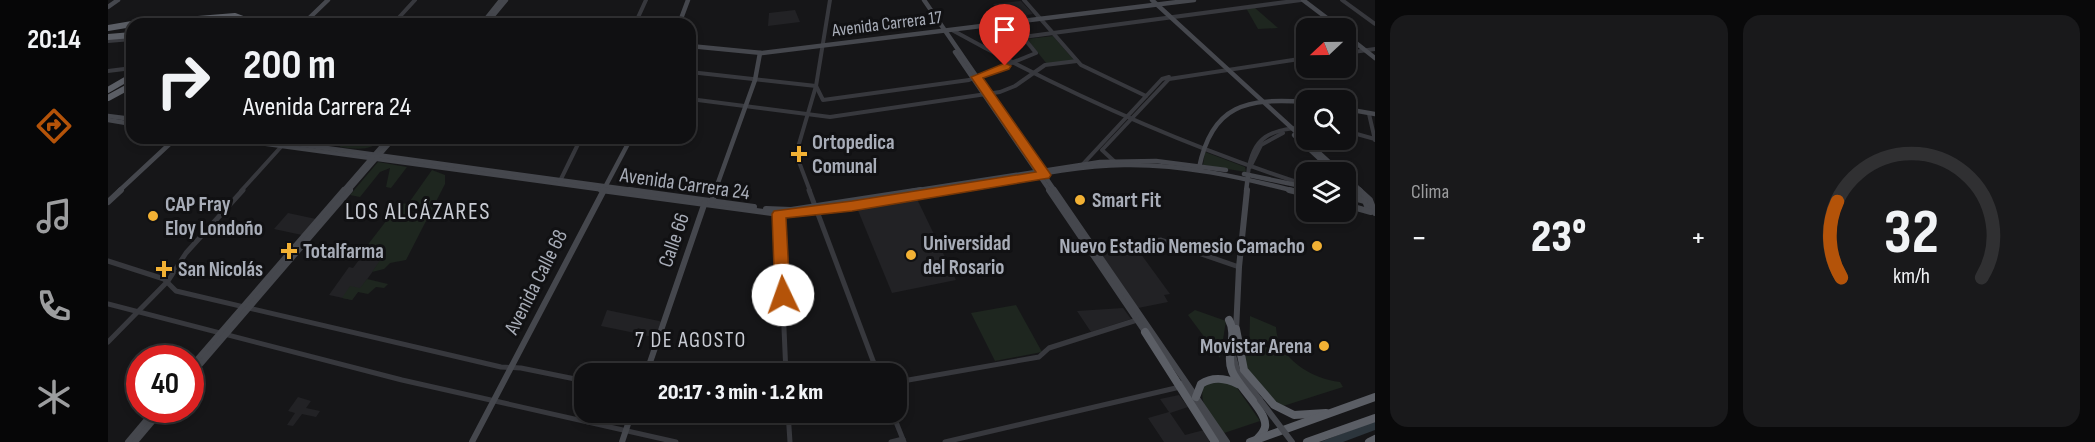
<!DOCTYPE html>
<html lang="es">
<meta charset="utf-8">
<style>
:root{--surface:#101012;--page:#19191b;--text:#f1f3f6;--muted:#9c9d9f;--line:#303032;--accent:#b45309}
body{margin:0;font-family:"Sofia Sans Condensed",sans-serif;background:var(--page);color:var(--text);height:100vh;display:flex;flex-direction:column;font-size:22px;white-space:nowrap}
*{box-sizing:border-box;margin:0}
p{font-size:20px;color:var(--muted)}
.icon{flex:none;width:33px;height:33px;fill:none;stroke:currentColor;stroke-width:2;stroke-linecap:round;stroke-linejoin:round}
.map{position:relative;flex:1;overflow:hidden}
.panel{display:flex;flex-direction:column;gap:15px;padding:15px;background:#09090a;width:720px}
.panel>*{flex:none}
.banner{position:absolute;left:18px;top:18px;width:570px;height:126px;border-radius:18px;box-shadow:0 3px 9px #0003,0 0 0 2px var(--line);background:#101012;color:var(--text);overflow:hidden}
.needle{width:39px;rotate:248deg}
.fabs{position:absolute;left:1188px;top:18px;display:grid;gap:12px}
.fabs a{display:grid;place-items:center;width:60px;height:60px;border-radius:12px;background:var(--surface);box-shadow:0 3px 9px #0003,0 0 0 2px var(--line);font-size:30px}
.speed{position:absolute;left:18px;top:345px;display:flex;gap:12px;font-size:30px;font-weight:700;text-align:center}
.speed>*{display:grid;place-content:center;width:78px;height:78px;border-radius:50%;background:var(--surface);box-shadow:0 3px 9px #0003,0 0 0 2px var(--line);line-height:1}
.speed .limit{border:9px solid #d22;background:#fff;color:#111}
.pin{position:absolute;display:grid;place-items:center;width:51px;height:51px;color:#fff;margin:-62px -26px;border-radius:50% 50% 50% 0;rotate:-45deg;box-shadow:0 0 6px #0007}
.pin .icon{rotate:45deg}
.me{position:absolute;width:66px;margin:-33px;rotate:357deg;stroke-linejoin:round;filter:drop-shadow(0 0 4px #0008)}
.turn{display:flex;align-items:center;gap:21px;height:126px;padding:0 18px;font-size:27px}
.turn .icon{width:78px;height:78px;stroke-width:2.5}
.turn b{display:block;font-size:42px;line-height:51px}
.big{font-size:45px;font-weight:800;line-height:1.1}
.panel .tile{flex:1;display:flex;flex-direction:column;justify-content:center;gap:9px;min-width:0;padding:0 21px;border-radius:18px;background:var(--page)}
.panel .dial{align-items:center;gap:0}
.dial svg{height:156px;overflow:visible;fill:none;stroke:var(--line);stroke-width:7;stroke-linecap:round;text-anchor:middle}
.dial text{fill:var(--text);stroke:none}
.heat{display:flex;justify-content:space-between;align-items:center;font-size:33px;direction:ltr}
.panel .tiles{flex:1;display:grid;gap:15px;grid-template-columns:repeat(2,1fr)}
.trip{position:absolute;left:466px;top:363px;width:333px;height:60px;border-radius:18px;background:var(--surface);box-shadow:0 3px 9px #0003,0 0 0 2px var(--line);font-weight:800;line-height:60px;text-align:center}
main{display:flex;flex:1;min-height:0}
.menu{display:flex;flex-direction:column;width:108px;justify-content:space-around;align-items:center;background:#060607;color:var(--muted)}
.menu .icon{width:42px;height:42px}
.menu .on{color:var(--accent)}
.menu b{font-size:27px;color:var(--text)}
.map>svg:first-child{display:block}
.built{fill:#222225}
.green{fill:#1e261f}
.water{fill:#2c353c}
.lines{fill:none;stroke-linecap:round;stroke-linejoin:round}
.tertiary-far1{stroke:#37383d;stroke-width:4}
.tertiary{stroke:#37383d;stroke-width:5}
.secondary-far1{stroke:#45474d;stroke-width:4.5}
.secondary{stroke:#45474d;stroke-width:6}
.trunk-far1{stroke:#5b5e65;stroke-width:6}
.trunk{stroke:#5b5e65;stroke-width:8}
.secondary-bridge{stroke:#45474d;stroke-width:6}
.route{fill:#b45309;stroke:#753606;stroke-width:1.5}
.poi-dot{fill:#f2b134;stroke:#111113;stroke-width:2}
.labels{text-anchor:middle;dominant-baseline:central;stroke-width:6;stroke-linejoin:round;paint-order:stroke}
.far-street-label{font-size:18px;fill:#a8adb8;stroke:#111113}
.poi-label{font-size:21px;font-weight:bold;fill:#a8adb8;stroke:#111113;text-anchor:start}
.street-label{font-size:21px;fill:#a8adb8;stroke:#111113}
.neighbourhood-label{font-size:22px;letter-spacing:1.5px;fill:#c9ccd4;stroke:#111113}
.quarter-label{font-size:24px;letter-spacing:1.5px;fill:#c9ccd4;stroke:#111113}
</style>
<main>
<nav class="menu">
<b>20:14</b>
<svg class="icon on" aria-label="directions" viewBox="0 0 24 24"><path d="M12 3l9 9-9 9-9-9zM9 14v-3h6M13 9l2 2-2 2"/></svg>
<svg class="icon" aria-label="music" viewBox="0 0 24 24"><path d="M9 18V5l10-2v13"/><circle cx="6" cy="18" r="3"/><circle cx="16" cy="16" r="3"/></svg>
<svg class="icon" aria-label="phone" viewBox="0 0 24 24"><path d="M5 4h4l2 5-3 2q2 4 5 5l2-3 5 2v4C11 20 4 13 5 4z"/></svg>
<svg class="icon" aria-label="climate" viewBox="0 0 24 24"><path d="M12 3v18M4 7l16 10M4 17L20 7"/></svg>
</nav>
<div class="map">
<svg width="1267" height="442" viewBox="0 0 1267 442">
<rect width="100%" height="100%" fill="#161618"/>
<g class="built">
<polygon points="913,1 925,14 919,15 921,18 902,20 885,4"/>
<polygon points="687,10 692,22 660,26 661,13"/>
<polygon points="809,199 848,280 784,293 749,208"/>
<polygon points="180,213 208,219 194,235 166,229"/>
<polygon points="1027,246 1062,294 1056,295 1060,302 1030,308 992,252"/>
<polygon points="257,252 276,256 244,300 221,295 241,267 245,268"/>
<polygon points="1015,308 1023,319 983,332 969,311"/>
<polygon points="499,310 551,321 553,322 547,337 534,335 536,330 530,328 527,333 493,326"/>
<polygon points="1071,395 1080,407 1062,413 1077,435 1096,430 1102,439 1101,442 1056,442 1040,418 1061,412 1052,399"/>
<polygon points="190,397 203,401 198,408 212,411 208,417 194,414 185,426 179,425 187,413 180,411"/>
</g>
<g class="green">
<polygon points="1138,8 1147,8 1170,28 1150,29"/>
<polygon points="945,36 966,60 939,64 919,39"/>
<path d="M237 138H275C264 152 248 149 232 147Z"/>
<polygon points="1097,152 1137,167 1138,172 1095,165"/>
<polygon points="270,162 299,167 283,188 278,187 282,168 272,172 252,197 242,195"/>
<polygon points="324,170 337,175 337,184 298,260 282,263 276,269 264,272 275,256 255,251 292,203 300,204"/>
<polygon points="259,279 280,284 276,288 268,287 260,294 250,292 244,300 234,298 242,286 252,288"/>
<polygon points="908,305 934,352 887,361 863,313"/>
<polygon points="1087,310 1118,321 1112,358 1080,315"/>
<path d="M1142 316 1168 327C1169 358 1204 379 1232 382L1235 387 1172 407 1140 372 1136 354H1141Z"/>
<path d="M1116 381 1129 388 1152 421 1116 433C1105 418 1089 404 1096 385Z"/>
</g>
<polygon class="water" points="1267,421 1267,430 1235,442 1212,442"/>
<g class="lines">
<g class="tertiary-far1">
<polyline points="916,0 973,65 1038,96"/>
<polyline points="1234,0 1267,24"/>
<polyline points="140,24 153,23"/>
<polyline points="285,24 307,0"/>
<polyline points="527,24 538,0"/>
<path d="M844 30C958 93 1074 145 1198 185"/>
<polyline points="915,37 1193,0"/>
<polyline points="0,41 24,39"/>
<polyline points="1238,53 1267,49"/>
<polyline points="0,71 24,68"/>
<polyline points="582,72 708,86"/>
<polyline points="708,86 715,100 861,80 928,53 915,37"/>
<polyline points="582,99 722,117 892,92 907,86 937,65 969,61"/>
<polyline points="1261,114 1267,140"/>
<polyline points="1238,131 1267,139"/>
<polyline points="1006,161 994,150 1061,79 1198,58"/>
<polyline points="975,164 1054,79 1061,77"/>
<polyline points="1142,167 1153,145 1175,133"/>
<path d="M1140 174C1144 136 1163 129 1198 127"/>
<polyline points="453,179 473,138"/>
<polyline points="133,191 181,138"/>
<polyline points="702,191 688,154 708,86 722,0"/>
</g>
<g class="tertiary">
<polyline points="701,190 770,374"/>
<polyline points="671,214 678,374"/>
<polyline points="986,250 1053,240 1131,267"/>
<polyline points="0,261 56,279 68,291 393,367 413,368 477,381"/>
<polyline points="0,304 294,380 568,442"/>
<polyline points="0,342 60,281 78,253 135,190"/>
<polyline points="789,382 931,357 941,348 1029,320"/>
<polyline points="680,412 682,442"/>
<polyline points="784,412 796,442"/>
<polyline points="783,442 795,439"/>
<polyline points="837,442 1072,387"/>
</g>
<g class="secondary-far1">
<polyline points="816,0 947,191"/>
<polyline points="1044,0 1232,172"/>
<polyline points="1195,0 1232,28"/>
<polyline points="0,7 10,0"/>
<polyline points="195,24 220,0"/>
<polyline points="374,24 393,0"/>
<polyline points="378,24 398,0"/>
<polyline points="571,24 580,0"/>
<polyline points="1238,35 1267,58"/>
<polyline points="582,46 654,53 1086,0"/>
<polyline points="847,52 942,191"/>
<polyline points="1238,109 1267,114"/>
<polyline points="0,116 24,119"/>
<polyline points="0,120 24,124"/>
<polyline points="1186,135 1226,172"/>
<polyline points="115,138 504,191"/>
<polyline points="145,138 532,191"/>
<path d="M1091 168C1104 104 1139 98 1198 102"/>
<polyline points="1136,174 1198,187"/>
<polyline points="1238,177 1253,191"/>
<polyline points="1238,183 1247,191"/>
<polyline points="11,191 68,138"/>
<polyline points="235,191 281,138"/>
<polyline points="240,191 286,138"/>
<polyline points="495,191 523,138"/>
<polyline points="607,191 647,80 652,53"/>
<polyline points="804,191 992,162 1048,161 1118,170"/>
<path d="M836 191C895 182 956 166 1016 165 1075 164 1131 177 1187 191"/>
<polyline points="1138,191 1140,176"/>
</g>
<g class="secondary">
<polyline points="493,190 671,214 744,206 845,190"/>
<polyline points="521,190 646,207"/>
<polyline points="941,190 1038,333"/>
<polyline points="946,190 1119,442"/>
<polyline points="1181,190 1198,194"/>
<polyline points="1245,190 1257,201 1261,211"/>
<polyline points="1251,190 1262,200 1267,213"/>
<polyline points="1238,196 1257,201"/>
<polyline points="604,201 608,190"/>
<polyline points="0,202 13,190"/>
<polyline points="1238,205 1263,212"/>
<polyline points="658,209 683,210 813,190"/>
<polyline points="1128,331 1131,267 1139,190"/>
<polyline points="1125,355 1129,370 1152,400"/>
<polyline points="82,368 236,190"/>
<polyline points="538,374 597,202"/>
<polyline points="82,376 242,190"/>
<polyline points="1074,384 1114,442"/>
<polyline points="20,442 47,410"/>
<polyline points="27,442 54,410"/>
<polyline points="364,442 496,190"/>
<polyline points="514,442 524,412"/>
</g>
<g class="trunk-far1">
<polyline points="28,24 127,16 135,19 132,24"/>
<polyline points="152,24 156,24"/>
<polyline points="0,28 24,24"/>
<polyline points="0,37 24,35"/>
<polyline points="0,90 24,76"/>
<polyline points="0,98 24,85"/>
</g>
<g class="trunk">
<path d="M1121 320C1130 336 1117 354 1124 371 1130 387 1160 412 1157 427 1156 432 1152 436 1149 439"/>
<polyline points="1128,329 1136,370 1166,405 1186,415 1218,413"/>
<polyline points="1037,332 1107,442"/>
<path d="M1088 397 1093 384C1105 376 1117 378 1130 384"/>
<polyline points="1142,442 1267,397"/>
<polyline points="1199,442 1267,418"/>
<polyline points="1261,442 1267,439"/>
</g>
<polyline class="secondary-bridge" points="1152,400 1184,442"/>
</g>
<polygon class="route" points="897,63 903,66 901,69 875,78 941,172 943,175 941,178 744,211 678,218 682,295 680,300 669,300 667,295 664,214 666,211 744,201 928,172 863,77"/>
<g class="poi-dot">
<path d="M688 145h6v6h6v6h-6v6h-6v-6h-6v-6h6z"/>
<circle cx="972" cy="200" r="6"/>
<circle cx="45" cy="216" r="6"/>
<circle cx="1209" cy="246" r="6"/>
<path d="M178 242h6v6h6v6h-6v6h-6v-6h-6v-6h6z"/>
<circle cx="803" cy="255" r="6"/>
<path d="M53 260h6v6h6v6h-6v6h-6v-6h-6v-6h6z"/>
<circle cx="1216" cy="346" r="6"/>
</g>
<g class="labels">
<g class="far-street-label">
<text transform="translate(779 24) rotate(-7)">Avenida Carrera 17</text>
</g>
<g class="poi-label">
<text x="704" y="142">Ortopedica<tspan x="704" dy="24">Comunal</tspan></text>
<text x="984" y="200">Smart Fit</text>
<text x="57" y="204">CAP Fray<tspan x="57" dy="24">Eloy Londoño</tspan></text>
<text x="815" y="243">Universidad<tspan x="815" dy="24">del Rosario</tspan></text>
<text x="1197" y="246" text-anchor="end">Nuevo Estadio Nemesio Camacho</text>
<text x="195" y="251">Totalfarma</text>
<text x="70" y="269">San Nicolás</text>
<text x="1204" y="346" text-anchor="end">Movistar Arena</text>
</g>
<g class="street-label">
<text transform="translate(577 184) rotate(8)">Avenida Carrera 24</text>
<text transform="translate(566 240) rotate(-71)">Calle 66</text>
<text transform="translate(428 282) rotate(-63)">Avenida Calle 68</text>
</g>
<g class="neighbourhood-label">
<text x="583" y="340">7 DE AGOSTO</text>
</g>
<g class="quarter-label">
<text x="310" y="211">LOS ALCÁZARES</text>
</g>
</g>
</svg>
<div class="fabs">
<a><svg class="needle" viewBox="-14 -14 28 28"><path d="M0-13l5 13h-10z" fill="#e53935"/><path d="M0 13l5-13h-10z" fill="#9c9d9f"/></svg></a>
<a><svg class="icon" aria-label="search" viewBox="0 0 24 24"><circle cx="10" cy="10" r="6"/><path d="M15 15l6 6"/></svg></a>
<a><svg class="icon" aria-label="layers" viewBox="0 0 24 24"><path d="M12 4l9 5-9 5-9-5zM3 14l9 5 9-5"/></svg></a>
</div>
<div class="speed"><div class="limit">40</div></div>
<div class="pin" style="left:897px;top:66px;background:#d93025"><svg class="icon" aria-label="arrive" viewBox="0 0 24 24"><path d="M6 21V4h12l-3 4 3 4H6"/></svg></div>
<svg class="me" style="left:675px;top:295px" viewBox="-20 -20 40 40"><circle r="19" fill="#fff"/><path d="M0-13L10 11 0 6-10 11z" fill="#b45309"/></svg>
<div class="trip">20:17 · 3 min · 1.2 km</div>
<div class="banner">
<div class="turn"><svg class="icon" aria-label="right" viewBox="0 0 24 24"><path d="M7 20v-9h11M14 6l5 5-5 5"/></svg><div><b>200 m</b>Avenida Carrera 24</div></div>
</div>
</div>
<section class="panel">
<div class="tiles">
<div class="tile"><p>Clima</p>
<div class="heat"><a>−</a><b class="big">23°</b><a>+</a></div>
</div>
<div class="tile dial"><svg viewBox="0 0 100 80">
<path d="M14 69A42 42 0 1 1 86 69"/>
<path d="M14 69A42 42 0 0 1 12 30" stroke="#b45309"/>
<text x="50" y="56" font-size="32" font-weight="700">32</text>
<text x="50" y="72" font-size="11">km/h</text>
</svg></div>
</div>
</section>
</main>
